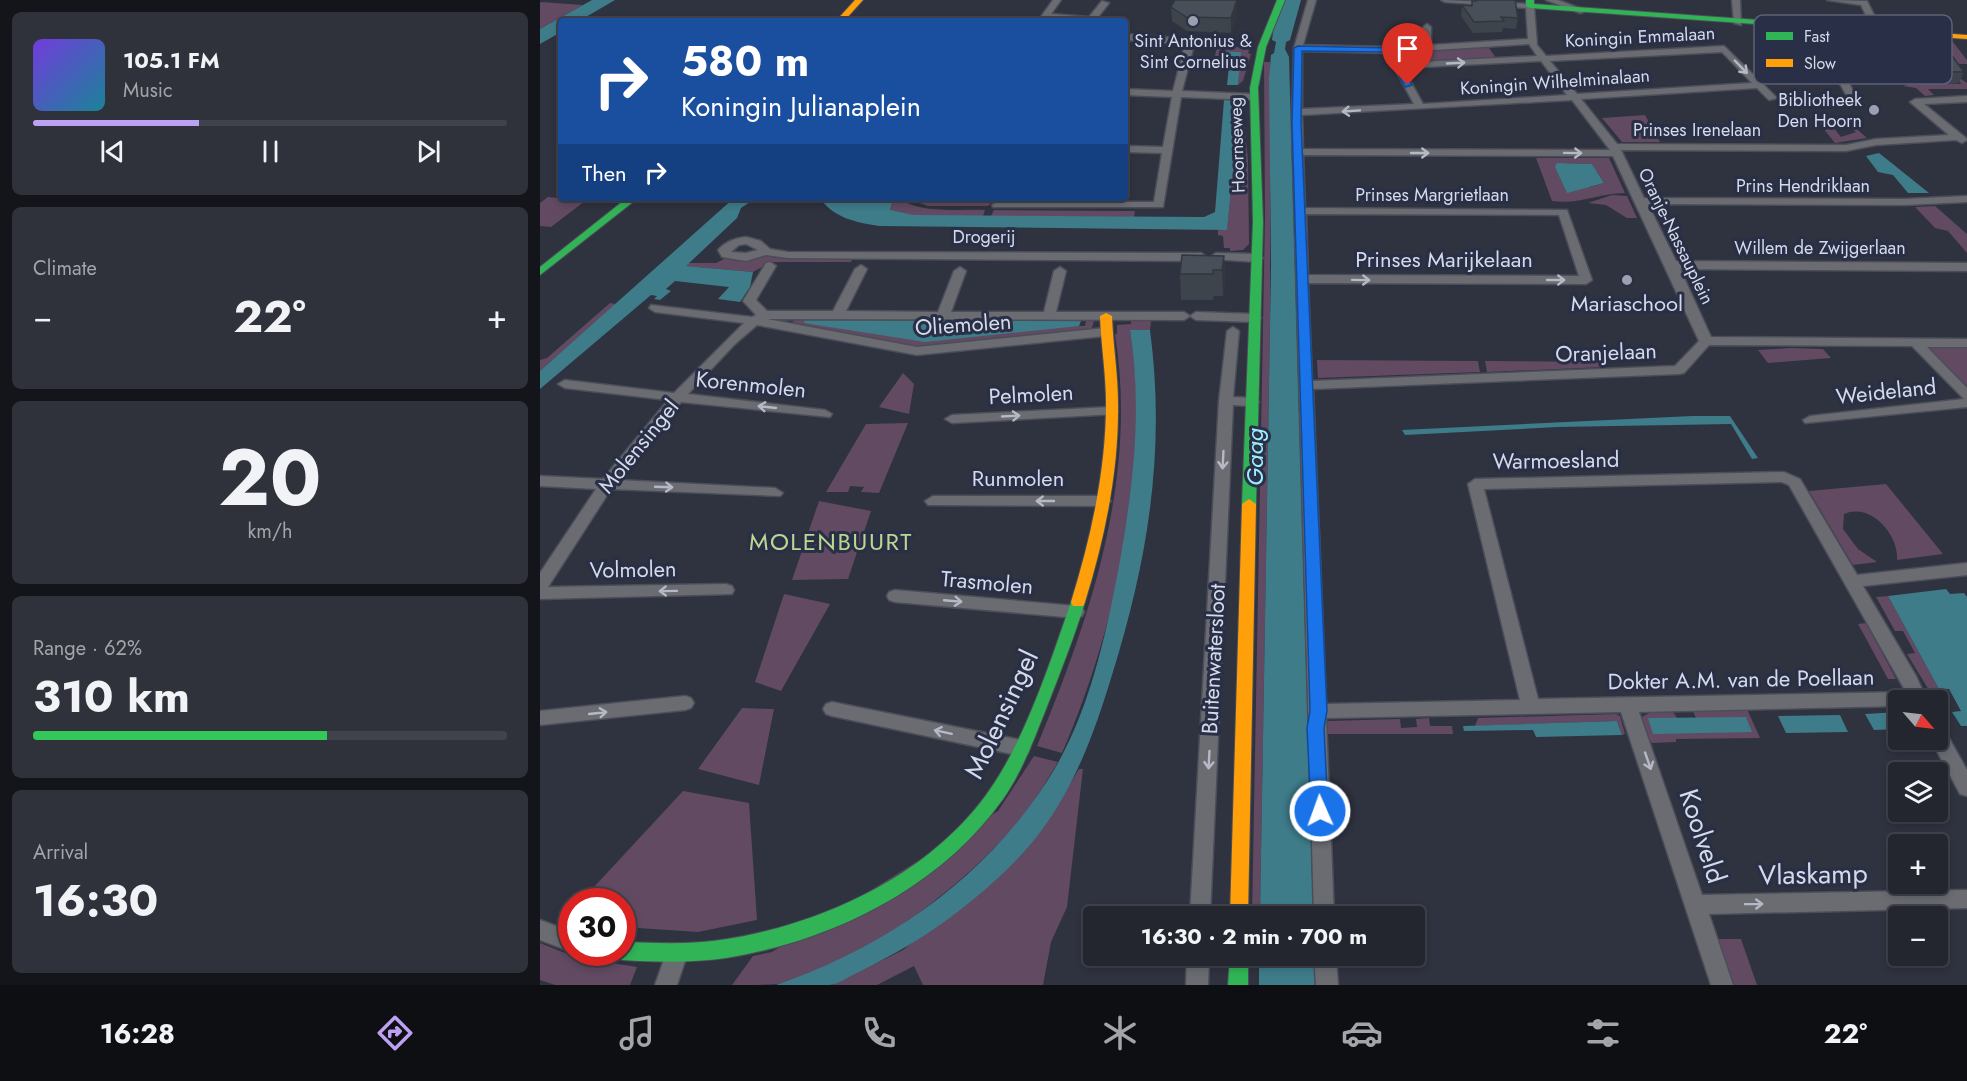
<!DOCTYPE html>
<meta charset="utf-8">
<style>
:root{--surface:#23262f;--page:#2f323b;--text:#f1f3f6;--muted:#a3a5aa;--line:#40434b;--accent:#bca0f2}
body{margin:0;font-family:Jost,sans-serif;background:var(--page);color:var(--text);height:100vh;display:flex;flex-direction:column;font-size:22px;white-space:nowrap}
*{box-sizing:border-box;margin:0}
p{font-size:20px;color:var(--muted)}
.icon{flex:none;width:33px;height:33px;fill:none;stroke:currentColor;stroke-width:2;stroke-linecap:round;stroke-linejoin:round}
.map{position:relative;flex:1;overflow:hidden}
.drawer{display:flex;flex-direction:column;gap:12px;padding:12px;background:#13151a;width:540px}
.drawer>*{flex:none}
.hud{position:absolute;left:18px;top:18px;width:570px;height:183px;border-radius:6px;box-shadow:0 3px 9px #0003,0 0 0 2px var(--line);background:#1a4fa0;color:#fff;overflow:hidden}
.needle{width:39px;rotate:118deg}
.tools{position:absolute;left:1348px;top:690px;display:grid;gap:12px}
.tools a{display:grid;place-items:center;width:60px;height:60px;border-radius:6px;background:var(--surface);box-shadow:0 3px 9px #0003,0 0 0 2px var(--line);font-size:30px}
.speed{position:absolute;left:18px;top:888px;display:flex;gap:12px;font-size:30px;font-weight:700;text-align:center}
.speed>*{display:grid;place-content:center;width:78px;height:78px;border-radius:50%;background:var(--surface);box-shadow:0 3px 9px #0003,0 0 0 2px var(--line);line-height:1}
.speed .limit{border:9px solid #d22;background:#fff;color:#111}
.pin{position:absolute;display:grid;place-items:center;width:51px;height:51px;color:#fff;margin:-62px -26px;border-radius:50% 50% 50% 0;rotate:-45deg;box-shadow:0 0 6px #0007}
.pin .icon{rotate:45deg}
.me{position:absolute;width:66px;margin:-33px;rotate:358deg;stroke-linejoin:round;filter:drop-shadow(0 0 4px #0008)}
.turn{display:flex;align-items:center;gap:21px;height:126px;padding:0 24px;font-size:27px}
.turn .icon{width:78px;height:78px;stroke-width:2.5}
.turn b{display:block;font-size:42px;line-height:51px}
.then{display:flex;align-items:center;height:57px;padding:0 24px;background:#0003;gap:12px;font-size:22px}
.big{font-size:45px;font-weight:700;line-height:1.1}
.drawer .card{flex:1;display:flex;flex-direction:column;justify-content:center;gap:9px;min-width:0;padding:0 21px;border-radius:9px;background:var(--page)}
.drawer .dial{align-items:center;gap:0}
.dial b{font-size:78px;line-height:1}
.song{display:flex;align-items:center;gap:18px}
.cover{width:72px;height:72px;border-radius:9px;background:linear-gradient(135deg,hsl(260 70% 55%),hsl(190 70% 35%))}
.played{height:6px;border-radius:3px;background:linear-gradient(90deg,var(--accent) 35%,var(--line) 35%)}
.keys{display:flex;justify-content:space-around;direction:ltr}
.heat{display:flex;justify-content:space-between;align-items:center;font-size:33px;direction:ltr}
.charge{height:9px;border-radius:4px;background:linear-gradient(90deg,#34c759 62%,var(--line) 0)}
.trip{position:absolute;left:543px;top:906px;width:342px;height:60px;border-radius:6px;background:var(--surface);box-shadow:0 3px 9px #0003,0 0 0 2px var(--line);font-weight:700;line-height:60px;text-align:center}
.dock{display:flex;height:96px;justify-content:space-around;align-items:center;background:#0e0f13;color:var(--muted)}
.dock .icon{width:42px;height:42px}
.dock .on{color:var(--accent)}
.dock b{font-size:27px;color:var(--text)}
main{display:flex;flex:1;min-height:0}
.map>svg:first-child{display:block}
.green{fill:#614a62;fill-rule:evenodd}
.water{fill:#3e7c8a}
.lines{fill:none;stroke-linecap:round;stroke-linejoin:round}
.street-casing{stroke:#4b4e59;stroke-width:3}
.fast-casing{stroke:#4b4e59;stroke-width:2}
.slow-casing{stroke:#4b4e59;stroke-width:2}
.street{fill:#6b6c72;fill-rule:evenodd}
.fast{fill:#30b455;fill-rule:evenodd}
.slow{fill:#ff9f0a;fill-rule:evenodd}
.wall{fill:#3e444c}
.shaded-wall{fill:#32373e}
.building{fill:#484f58;stroke:#32373e;stroke-width:1.5}
.oneway{stroke:#b5b9c5}
.route{fill:#1a73e8;stroke:#114b97;stroke-width:1.5}
.poi-dot{fill:#9b9fae;stroke:#282f46;stroke-width:2}
.labels{text-anchor:middle;dominant-baseline:central;stroke-width:6;stroke-linejoin:round;paint-order:stroke}
.far-street-label{font-size:18px;fill:#d5dae9;stroke:#282f46}
.far-poi-label{font-size:18px;fill:#d5dae9;stroke:#282f46}
.street-label{font-size:22px;fill:#d5dae9;stroke:#282f46}
.poi-label{font-size:22px;fill:#d5dae9;stroke:#282f46}
.water-label{font-size:24px;font-style:italic;fill:#9dedff;stroke:#282f46}
.neighbourhood-label{font-size:24px;letter-spacing:1.5px;fill:#bcd890;stroke:#282f46}
.near-street-label{font-size:27px;fill:#d5dae9;stroke:#282f46}
.key{fill:#282f46;stroke:#5c6277;stroke-width:1.5}
.key-label{font-size:16px;fill:#d5dae9}
</style>
<main>
<section class="drawer">
<div class="card">
<div class="song"><i class="cover"></i><div><b>105.1 FM</b><p>Music</p></div></div>
<div class="played"></div>
<div class="keys"><svg class="icon" aria-label="previous" viewBox="0 0 24 24"><path d="M18 5L8 12l10 7zM5 5v14"/></svg><svg class="icon" aria-label="pause" viewBox="0 0 24 24"><path d="M8 5v14M16 5v14"/></svg><svg class="icon" aria-label="next" viewBox="0 0 24 24"><path d="M6 5l10 7-10 7zM19 5v14"/></svg></div>
</div>
<div class="card"><p>Climate</p>
<div class="heat"><a>−</a><b class="big">22°</b><a>+</a></div>
</div>
<div class="card dial"><b>20</b><p>km/h</p></div>
<div class="card"><p>Range · 62%</p><b class="big">310 km</b><div class="charge"></div></div>
<div class="card"><p>Arrival</p><b class="big">16:30</b></div>
</section>
<div class="map">
<svg width="1427" height="985" viewBox="0 0 1427 985">
<rect width="100%" height="100%" fill="#2f323f"/>
<g class="green">
<polygon points="0,3 1,2 43,5 0,29"/>
<polygon points="1405,42 1413,42 1427,60 1427,64 1411,64 1393,45"/>
<polygon points="660,44 710,48 708,53 711,54 703,81 698,85 700,52 684,52 683,56 675,56 677,46 659,46"/>
<polygon points="947,45 956,58 867,62 862,52"/>
<polygon points="724,62 730,62 730,323 720,916 712,916 725,217"/>
<polygon points="1417,76 1427,83 1427,89 1388,89 1394,95 1385,96 1376,88 1363,86 1376,82 1421,84"/>
<polygon points="695,100 702,106 708,160 709,244 703,250 690,251 690,248 684,248 683,236 678,235 678,230 687,229 695,151"/>
<polygon points="1105,115 1120,142 1082,142 1062,118"/>
<polygon points="1299,117 1304,118 1327,138 1295,143 1279,123 1288,121 1301,137 1316,132"/>
<path d="M996 158H1069L1085 193C1059 193 1039 205 1012 201ZM1017 163 1052 164 1064 183 1050 187Z"/>
<polygon points="1072,195 1087,196 1097,218 1087,218 1066,205 1048,203"/>
<polygon points="8,197 45,201 11,227 0,226 0,203"/>
<path d="M360 198C376 214 423 209 445 210L443 216C418 216 372 221 350 210L352 204 337 199Z"/>
<polygon points="366,198 456,198 448,206 388,206"/>
<polygon points="1395,206 1427,234 1427,253 1408,231 1395,228 1375,207"/>
<polygon points="454,210 595,211 594,217 451,216"/>
<polygon points="224,256 246,259 313,257 311,262 231,262 213,272 145,266 148,263 176,263 186,258 197,261"/>
<polygon points="70,303 76,304 0,371 0,360 7,358"/>
<polygon points="257,318 539,326 545,326 546,321 554,321 551,331 380,347 250,324"/>
<path d="M591 321H611L610 330 590 331C613 462 575 632 522 753L497 746C551 616 598 477 575 334H577V325L591 324Z"/>
<polygon points="1386,347 1427,347 1427,389"/>
<polygon points="1251,348 1283,349 1291,358 1228,363 1218,350"/>
<polygon points="777,360 938,361 940,372 778,378"/>
<polygon points="945,361 1064,362 1065,367 947,372"/>
<polygon points="363,373 374,384 369,414 339,407"/>
<polygon points="368,423 339,493 321,492 324,487 310,486 308,492 286,492 326,424"/>
<path d="M1346 484 1403 554 1357 560C1359 535 1331 502 1304 514L1303 529 1318 549 1337 562 1313 565 1269 491Z"/>
<polygon points="279,501 331,511 308,579 252,580"/>
<polygon points="244,594 290,604 241,691 215,682"/>
<polygon points="1348,596 1399,689 1406,701 1395,700 1367,654 1375,653 1363,631 1355,631 1336,597"/>
<polygon points="1326,623 1356,679 1348,679 1318,624"/>
<polygon points="202,708 234,709 219,785 158,769"/>
<path d="M1207 709 1220 738 1136 739V742L1112 743C1105 737 1101 726 1102 717L1109 713 1133 712 1137 718 1108 719 1206 717 1156 718 1153 711Z"/>
<polygon points="1076,714 1080,716 1085,734 1082,735 1077,721 935,726 938,718"/>
<polygon points="889,718 890,726 912,726 913,734 785,734 784,725 788,721 860,719 861,728 877,727 876,719"/>
<path d="M494 756 518 762C507 780 496 799 483 816 428 884 324 963 238 984 224 985 206 985 192 985L213 956 232 952 458 811Z"/>
<polygon points="539,769 543,769 527,907 511,942 503,985 383,985 374,966 337,985 292,985 363,950 503,828"/>
<polygon points="143,791 209,803 217,920 158,932 83,927 82,902 41,901"/>
<polygon points="1178,939 1201,939 1217,985 1193,985"/>
<polygon points="0,943 35,957 97,967 90,985 15,985 0,980"/>
</g>
<g class="water">
<polygon points="52,0 75,0 39,21 21,21 21,32 0,44 0,29"/>
<polygon points="745,0 761,0 750,40 746,42 745,49 749,57 773,916 720,916 731,266 729,79 731,55 734,53 736,42 732,40 734,25"/>
<polygon points="684,52 701,52 698,85 687,85 690,56 683,56"/>
<path d="M684 100H695V151L687 230 340 226C318 223 293 218 280 198H338L342 202 352 203 350 210 373 215 664 217 675 212Z"/>
<polygon points="1339,153 1389,193 1368,193 1353,175 1338,172 1326,156"/>
<polygon points="1017,163 1052,164 1064,183 1027,193 1015,167"/>
<polygon points="194,198 216,198 201,208 197,218 146,266 213,272 210,287 200,302 178,299 189,287 135,281 126,289 131,291 120,300 114,299 117,296 111,295 0,389 0,371"/>
<polygon points="265,320 541,321 539,326 385,342 264,323"/>
<path d="M590 330H610C626 450 608 560 572 675 556 728 537 781 504 827 476 866 433 902 394 929 369 946 343 960 315 974 308 977 299 984 290 985 273 985 254 985 236 985 351 946 457 870 518 763 553 700 568 625 581 555 594 480 602 406 590 330Z"/>
<polygon points="1152,416 1190,416 1218,458 1212,459 1191,424 1018,427 865,435 862,430"/>
<polygon points="1406,589 1410,594 1424,593 1427,597 1427,726 1421,726 1412,712 1421,711 1409,689 1399,689 1348,596"/>
<polygon points="1359,712 1359,729 1334,730 1325,714"/>
<polygon points="1300,715 1308,732 1246,733 1238,716"/>
<polygon points="1206,717 1212,732 1113,734 1108,718"/>
<polygon points="1077,721 1082,735 996,737 993,730 924,731 923,726"/>
<polygon points="719,956 774,956 775,985 719,985"/>
</g>
<g class="lines">
<g class="street-casing">
<g id="street">
<polygon points="513,0 521,0 511,14 549,17 562,1 569,3 555,21 508,19 498,21"/>
<path d="M768 0H776L763 45 848 47 882 45 883 27 887 24 891 27V45L988 39 986 8 905 2 901 0 990 4 994 6 997 45 1006 56 1184 46 1237 98 1229 100 1217 88 1041 99 1077 144 1306 145 1336 139 1409 135 1370 102 1375 99 1427 96V102L1384 104 1426 138 1427 140 1422 143 1416 140 1336 145 1306 151 1081 150 1104 198 1365 199 1427 196V202L1365 205 1108 204 1136 261 1427 263V271L1140 269 1171 337 1427 339V347H1387L1427 388V407L1265 423 1263 420 1270 416 1424 399 1372 346 1169 345 1144 373 1139 374 773 389 786 704 980 700 928 484 935 479 1244 472 1260 479 1317 575 1427 563V575L1323 586 1376 676 1387 700H1359V706L1099 712 1162 895 1427 890V908L1169 914 1193 985H1171L1081 712 786 718 794 916H774L752 123 754 48ZM989 44 997 56 860 63 857 58H851L850 60 874 104 762 109V51L848 53ZM1182 52 1212 83 1037 94 1010 61ZM1001 61 1027 95 883 104 863 68ZM1032 100 1070 150 763 149 762 115ZM763 155 1073 156 1159 341 1135 366 772 381 768 283 1046 284 1052 280 1027 210 765 208ZM766 214 1019 215 1039 276 768 275ZM1242 482 1249 485 1366 692 998 699 944 489Z"/>
<polygon points="1006,0 1018,0 1047,11 1040,13"/>
<polygon points="1192,0 1200,0 1201,25 1194,23"/>
<polygon points="1287,0 1327,1 1335,17 1328,19 1321,5"/>
<polygon points="1330,29 1334,32 1347,57 1346,59 1298,64 1316,96 1314,98 1308,98 1289,64 1243,61 1239,58 1243,55 1292,59 1338,56 1326,32"/>
<polygon points="585,34 685,42 686,44 682,47 654,45 642,91 712,94 717,97 712,100 641,97 623,207 453,207 452,205 457,202 614,202 622,153 585,152 585,146 623,147 632,97 585,95 585,89 633,91 645,44 585,40"/>
<path d="M206 237 221 241 230 249 248 252 661 253 667 257 661 261 248 258 226 255 206 261 182 257 178 250C185 242 195 238 206 237ZM206 244 218 250 206 253 191 252 199 245Z"/>
<polygon points="676,253 717,254 723,258 717,262 672,259 670,257"/>
<polygon points="230,262 236,266 216,300 227,311 293,311 315,269 321,265 327,269 306,311 398,312 414,271 420,267 426,271 411,312 504,312 514,271 520,267 526,271 516,312 644,312 650,316 656,312 715,314 721,318 715,322 656,320 650,316 644,320 227,319 377,347 565,328 571,332 565,336 377,355 217,325 195,344 148,394 285,410 292,414 290,417 141,402 78,480 235,488 243,493 240,496 71,489 8,587 186,584 192,586 194,590 192,594 0,599 0,573 56,489 0,486 0,476 63,479 128,400 25,388 18,384 25,380 134,393 204,323 115,312 109,308 111,305 212,317 216,315 203,301 226,263"/>
<polygon points="693,327 699,331 693,397 712,398 719,402 712,406 693,405 670,916 650,916 679,401 687,331"/>
<polygon points="571,407 578,411 576,414 412,423 405,419 412,415"/>
<polygon points="393,496 563,496 571,501 563,506 388,505 385,501"/>
<polygon points="355,590 536,606 542,608 544,612 542,616 536,618 355,602 349,600 347,596 349,592"/>
<polygon points="145,696 151,698 154,703 151,708 145,710 0,725 0,711"/>
<polygon points="292,702 481,740 488,743 490,748 488,753 481,756 292,716 286,714 283,709 286,704"/>
<polygon points="1398,729 1405,731 1427,770 1427,796 1420,794 1391,740 1398,740"/>
<polygon points="0,920 32,932 32,952 0,940"/>
<polygon points="136,945 144,948 147,955 137,985 115,985 128,948"/>
<polygon points="647,956 669,956 668,985 646,985"/>
<polygon points="774,956 796,956 798,985 776,985"/>
</g>
</g>
<g class="fast-casing">
<g id="fast">
<polygon points="737,0 745,0 726,47 718,88 723,222 716,504 709,509 702,504 713,222 710,88 718,47"/>
<polygon points="986,0 994,0 994,4 1344,29 1348,31 1344,33 990,8 986,6"/>
<polygon points="87,198 98,198 0,275 0,267"/>
<path d="M538 597 543 598 545 602C534 638 520 673 506 709 494 739 482 772 463 799 400 888 292 941 186 958 152 963 117 962 82 960L75 957 73 952H82V942C117 943 152 945 187 939 287 923 398 871 455 782 487 733 512 658 531 602L533 598Z"/>
<polygon points="690,956 708,956 708,985 688,985"/>
</g>
</g>
<g class="slow-casing">
<g id="slow">
<polygon points="315,0 323,0 304,21 296,21"/>
<polygon points="1344,29 1427,35 1427,39 1341,33 1340,31"/>
<path d="M566 313 572 316C573 345 578 374 578 403 579 471 565 537 545 602L543 606H533L531 602C551 537 566 471 566 403 566 374 561 345 560 316Z"/>
<polygon points="709,499 716,504 708,916 690,916 702,504"/>
</g>
</g>
<use href="#street" class="street"/>
<use href="#fast" class="fast"/>
<use href="#slow" class="slow"/>
</g>
<g class="wall">
<polygon points="922,5 932,6 978,18 976,29 963,28 962,32 933,33 921,16"/>
<polygon points="631,7 697,14 691,33 647,31 632,21"/>
<polygon points="1317,53 1424,72 1419,83 1366,83 1322,80 1313,65"/>
<polygon points="684,256 685,281 683,296 674,296 673,300 641,300 640,274"/>
</g>
<g class="shaded-wall">
<polygon points="697,0 697,14 691,33 691,18"/>
<polygon points="684,256 685,281 683,296 682,270"/>
</g>
<g class="building">
<polygon points="635,0 697,0 691,18 646,17 631,7"/>
<polygon points="936,0 975,0 978,18 961,17 964,21 934,22 922,5 932,6 932,1 936,1"/>
<polygon points="1317,53 1413,57 1424,72 1370,71 1326,68"/>
<polygon points="642,255 684,256 682,270 673,270 673,274 640,274"/>
</g>
<defs><path id="oneway-shaft" d="M-6 0H5M1.5-3L5.5 0L1.5 3" fill="none" stroke-width="1.6" stroke-linecap="round" stroke-linejoin="round" transform="scale(1.5)"/></defs>
<g class="oneway">
<use href="#oneway-shaft" transform="translate(916 63) rotate(-3)"/>
<use href="#oneway-shaft" transform="translate(1201 67) rotate(46)"/>
<use href="#oneway-shaft" transform="translate(811 111) rotate(176)"/>
<use href="#oneway-shaft" transform="translate(880 153)"/>
<use href="#oneway-shaft" transform="translate(1033 153) rotate(1)"/>
<use href="#oneway-shaft" transform="translate(821 280) rotate(1)"/>
<use href="#oneway-shaft" transform="translate(1016 280)"/>
<use href="#oneway-shaft" transform="translate(227 407) rotate(-174)"/>
<use href="#oneway-shaft" transform="translate(471 416) rotate(-3)"/>
<use href="#oneway-shaft" transform="translate(683 460) rotate(93)"/>
<use href="#oneway-shaft" transform="translate(124 487) rotate(2)"/>
<use href="#oneway-shaft" transform="translate(505 501) rotate(-180)"/>
<use href="#oneway-shaft" transform="translate(128 591) rotate(179)"/>
<use href="#oneway-shaft" transform="translate(413 601) rotate(5)"/>
<use href="#oneway-shaft" transform="translate(58 713) rotate(-6)"/>
<use href="#oneway-shaft" transform="translate(403 732) rotate(-168)"/>
<use href="#oneway-shaft" transform="translate(669 760) rotate(93)"/>
<use href="#oneway-shaft" transform="translate(1108 761) rotate(71)"/>
<use href="#oneway-shaft" transform="translate(1214 904) rotate(-1)"/>
</g>
<polygon class="route" points="758,46 851,48 872,85 865,87 846,52 762,51 761,123 787,711 784,728 788,811 786,817 780,819 773,817 771,811 767,728 770,711 752,123 754,48"/>
<g class="poi-dot">
<circle cx="653" cy="21" r="6"/>
<circle cx="1334" cy="110" r="6"/>
<circle cx="1087" cy="280" r="6"/>
</g>
<g class="labels">
<g class="far-street-label">
<text transform="translate(1100 37) rotate(-3)">Koningin Emmalaan</text>
<text transform="translate(1015 82) rotate(-4)">Koningin Wilhelminalaan</text>
<text x="1157" y="130">Prinses Irenelaan</text>
<text transform="translate(697 145) rotate(-92)">Hoornseweg</text>
<text x="1263" y="186">Prins Hendriklaan</text>
<text x="892" y="195">Prinses Margrietlaan</text>
<text transform="translate(1136 236) rotate(64)">Oranje-Nassauplein</text>
<text x="444" y="237">Drogerij</text>
<text x="1280" y="248">Willem de Zwijgerlaan</text>
</g>
<g class="far-poi-label">
<text x="653" y="41">Sint Antonius &amp;<tspan x="653" dy="21">Sint Cornelius</tspan></text>
<text x="1322" y="100" text-anchor="end">Bibliotheek<tspan x="1322" dy="21">Den Hoorn</tspan></text>
</g>
<g class="street-label">
<text x="904" y="259">Prinses Marijkelaan</text>
<text transform="translate(423 324) rotate(-4)">Oliemolen</text>
<text transform="translate(1066 352) rotate(-2)">Oranjelaan</text>
<text transform="translate(211 384) rotate(6)">Korenmolen</text>
<text transform="translate(1346 391) rotate(-6)">Weideland</text>
<text transform="translate(491 394) rotate(-3)">Pelmolen</text>
<text transform="translate(98 446) rotate(-51)">Molensingel</text>
<text transform="translate(1016 460) rotate(-1)">Warmoesland</text>
<text x="478" y="478">Runmolen</text>
<text transform="translate(93 569) rotate(-1)">Volmolen</text>
<text transform="translate(447 582) rotate(5)">Trasmolen</text>
<text transform="translate(673 659) rotate(-87)">Buitenwatersloot</text>
<text transform="translate(1201 679) rotate(-1)">Dokter A.M. van de Poellaan</text>
</g>
<g class="poi-label">
<text x="1087" y="303">Mariaschool</text>
</g>
<g class="water-label">
<text transform="translate(714 457) rotate(-90)">Gaag</text>
</g>
<g class="neighbourhood-label">
<text x="291" y="541">MOLENBUURT</text>
</g>
<g class="near-street-label">
<text transform="translate(461 714) rotate(-65)">Molensingel</text>
<text transform="translate(1163 836) rotate(72)">Koolveld</text>
<text transform="translate(1273 874) rotate(-1)">Vlaskamp</text>
</g>
</g>
<rect x="1214" y="15" width="198" height="69" rx="9" class="key"/>
<rect x="1226" y="32" width="27" height="8" fill="#30b455"/>
<rect x="1226" y="59" width="27" height="8" fill="#ff9f0a"/>
<g class="key-label">
<text x="1264" y="42">Fast</text>
<text x="1264" y="69">Slow</text>
</g>
</svg>
<div class="tools">
<a><svg class="needle" viewBox="-14 -14 28 28"><path d="M0-13l5 13h-10z" fill="#e53935"/><path d="M0 13l5-13h-10z" fill="#a3a5aa"/></svg></a>
<a><svg class="icon" aria-label="layers" viewBox="0 0 24 24"><path d="M12 4l9 5-9 5-9-5zM3 14l9 5 9-5"/></svg></a>
<a>+</a>
<a>−</a>
</div>
<div class="speed"><div class="limit">30</div></div>
<div class="pin" style="left:868px;top:85px;background:#d93025"><svg class="icon" aria-label="arrive" viewBox="0 0 24 24"><path d="M6 21V4h12l-3 4 3 4H6"/></svg></div>
<svg class="me" style="left:780px;top:811px" viewBox="-20 -20 40 40"><circle r="17" fill="#1a73e8" stroke="#fff" stroke-width="3"/><path d="M0-11L8 9 0 5-8 9z" fill="#fff"/></svg>
<div class="trip">16:30 · 2 min · 700 m</div>
<div class="hud">
<div class="turn"><svg class="icon" aria-label="right" viewBox="0 0 24 24"><path d="M7 20v-9h11M14 6l5 5-5 5"/></svg><div><b>580 m</b>Koningin Julianaplein</div></div>
<div class="then">Then<svg class="icon" aria-label="right" viewBox="0 0 24 24"><path d="M7 20v-9h11M14 6l5 5-5 5"/></svg></div>
</div>
</div>
</main>
<nav class="dock">
<b>16:28</b>
<svg class="icon on" aria-label="directions" viewBox="0 0 24 24"><path d="M12 3l9 9-9 9-9-9zM9 14v-3h6M13 9l2 2-2 2"/></svg>
<svg class="icon" aria-label="music" viewBox="0 0 24 24"><path d="M9 18V5l10-2v13"/><circle cx="6" cy="18" r="3"/><circle cx="16" cy="16" r="3"/></svg>
<svg class="icon" aria-label="phone" viewBox="0 0 24 24"><path d="M5 4h4l2 5-3 2q2 4 5 5l2-3 5 2v4C11 20 4 13 5 4z"/></svg>
<svg class="icon" aria-label="climate" viewBox="0 0 24 24"><path d="M12 3v18M4 7l16 10M4 17L20 7"/></svg>
<svg class="icon" aria-label="car" viewBox="0 0 24 24"><path d="M5 17H2v-5l4-1 3-4h7l3 4 3 1v5h-3M9 17h6M6 11h13"/><circle cx="7" cy="17" r="2"/><circle cx="17" cy="17" r="2"/></svg>
<svg class="icon" aria-label="filters" viewBox="0 0 24 24"><path d="M4 7h16M4 17h16"/><circle cx="9" cy="7" r="2"/><circle cx="15" cy="17" r="2"/></svg>
<b>22°</b>
</nav>
